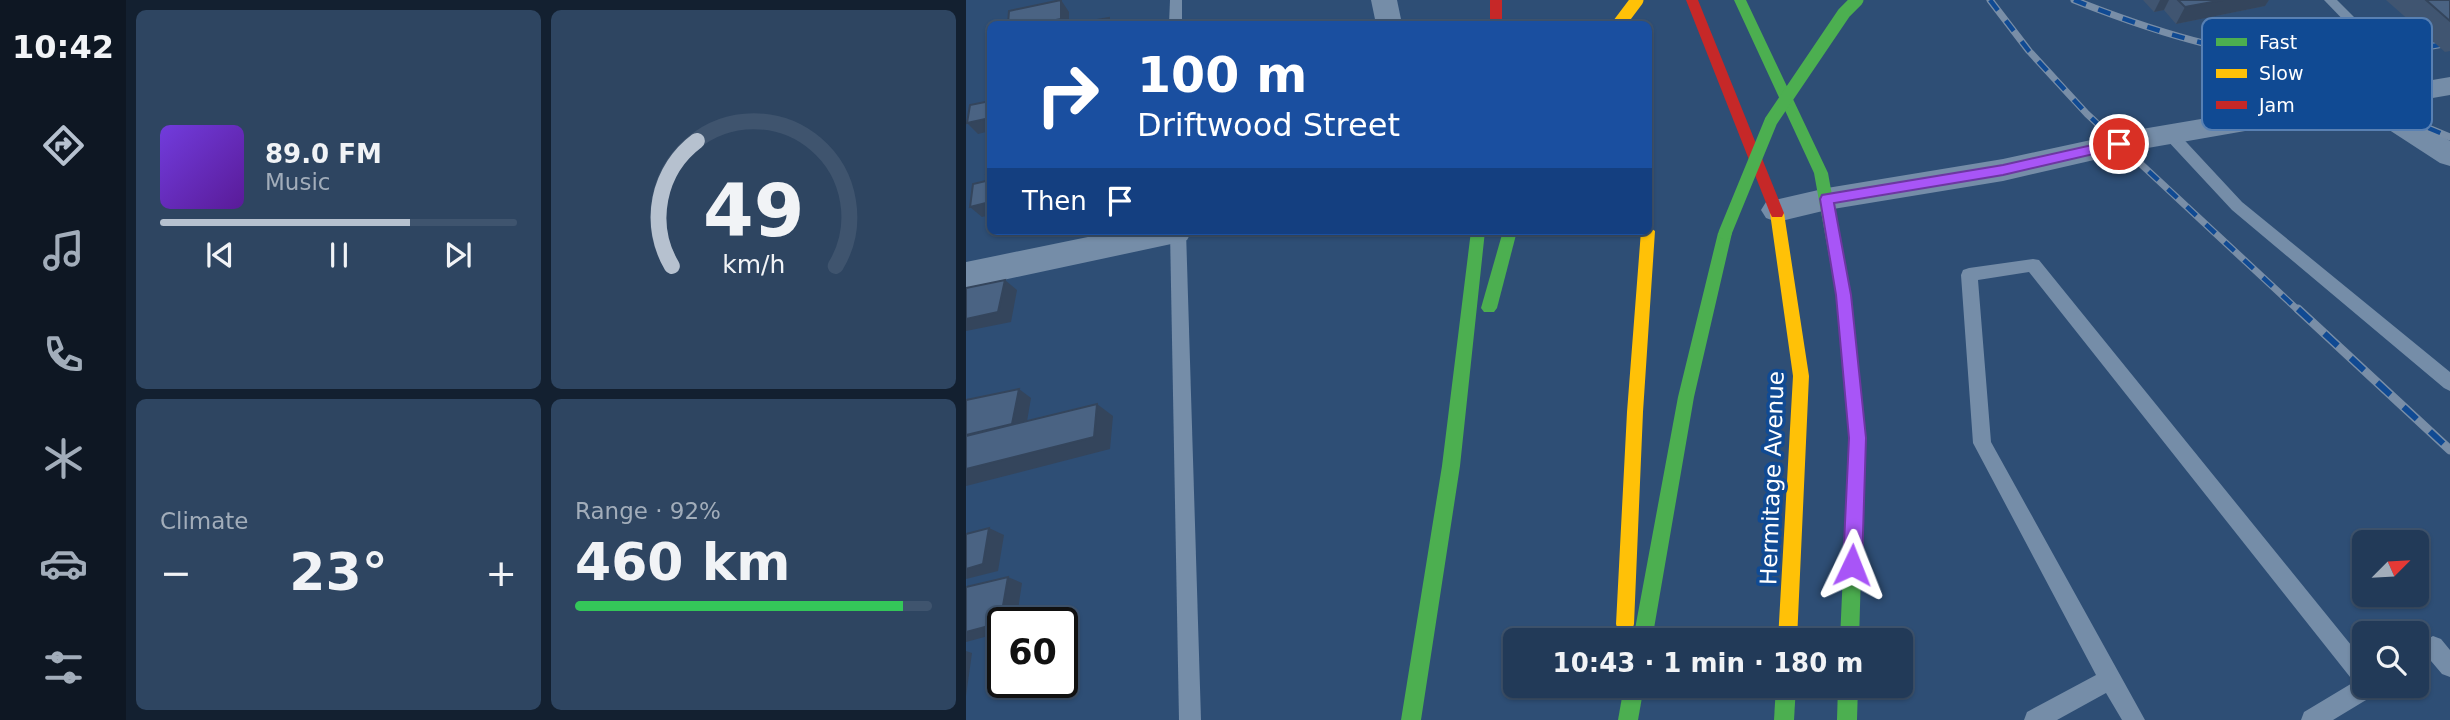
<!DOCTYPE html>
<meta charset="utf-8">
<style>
:root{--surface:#223a58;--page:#2e4561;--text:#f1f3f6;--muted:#a2adba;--line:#3f546e;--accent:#b6c1cf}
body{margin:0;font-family:"DejaVu Sans",sans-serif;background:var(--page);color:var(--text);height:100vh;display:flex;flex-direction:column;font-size:26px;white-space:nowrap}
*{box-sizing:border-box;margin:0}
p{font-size:23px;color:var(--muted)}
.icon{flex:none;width:38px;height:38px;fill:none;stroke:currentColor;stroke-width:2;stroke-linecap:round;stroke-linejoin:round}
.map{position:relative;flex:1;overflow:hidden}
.details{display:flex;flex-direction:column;gap:10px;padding:10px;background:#132030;width:840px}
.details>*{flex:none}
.guide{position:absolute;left:21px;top:21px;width:665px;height:214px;border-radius:10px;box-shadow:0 2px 5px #0004,0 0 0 2px var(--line);background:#1a4fa0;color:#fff;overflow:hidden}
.needle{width:46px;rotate:66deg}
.fabs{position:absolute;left:1386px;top:530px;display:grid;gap:14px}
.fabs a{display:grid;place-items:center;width:77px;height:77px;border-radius:10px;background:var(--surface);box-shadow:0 2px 5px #0004,0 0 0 2px var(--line);font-size:35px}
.speed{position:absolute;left:21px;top:607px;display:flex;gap:14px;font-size:35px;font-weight:700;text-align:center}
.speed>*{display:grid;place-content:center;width:91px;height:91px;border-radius:50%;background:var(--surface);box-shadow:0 2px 5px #0004,0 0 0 2px var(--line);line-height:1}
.speed .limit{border:4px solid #111;border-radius:10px;background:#fff;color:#111}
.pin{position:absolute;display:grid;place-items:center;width:60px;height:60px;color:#fff;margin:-30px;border:4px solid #fff;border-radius:50%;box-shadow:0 2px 7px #0007}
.me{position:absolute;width:77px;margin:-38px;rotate:2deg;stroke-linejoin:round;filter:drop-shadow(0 0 5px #0008)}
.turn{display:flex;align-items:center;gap:24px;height:147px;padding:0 35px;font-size:32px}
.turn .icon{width:91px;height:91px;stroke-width:2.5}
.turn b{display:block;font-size:49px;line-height:60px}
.then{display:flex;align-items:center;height:66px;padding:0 35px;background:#0003;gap:14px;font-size:26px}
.big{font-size:52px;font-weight:700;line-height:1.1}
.details .widget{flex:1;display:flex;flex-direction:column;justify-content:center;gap:10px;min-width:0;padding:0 24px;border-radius:10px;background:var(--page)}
.details .dial{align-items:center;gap:0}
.dial svg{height:182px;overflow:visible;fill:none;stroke:var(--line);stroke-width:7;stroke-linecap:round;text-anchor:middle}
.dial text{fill:var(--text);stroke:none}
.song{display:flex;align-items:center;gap:21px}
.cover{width:84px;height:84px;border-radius:10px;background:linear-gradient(135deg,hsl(260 70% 55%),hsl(270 70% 35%))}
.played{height:7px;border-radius:4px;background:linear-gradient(90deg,var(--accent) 70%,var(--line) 70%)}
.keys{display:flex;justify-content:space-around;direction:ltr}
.heat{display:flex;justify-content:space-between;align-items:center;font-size:38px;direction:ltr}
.charge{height:10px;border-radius:5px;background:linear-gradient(90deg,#34c759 92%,var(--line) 0)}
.details .tiles{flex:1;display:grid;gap:10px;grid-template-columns:repeat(2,1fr)}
.trip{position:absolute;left:537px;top:628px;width:410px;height:70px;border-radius:10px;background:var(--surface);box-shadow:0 2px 5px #0004,0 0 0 2px var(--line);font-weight:700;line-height:70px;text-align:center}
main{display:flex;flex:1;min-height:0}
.dock{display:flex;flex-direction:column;width:126px;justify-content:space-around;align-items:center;background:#0e1723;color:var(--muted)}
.dock .icon{width:49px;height:49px}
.dock .on{color:var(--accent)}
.dock b{font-size:32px;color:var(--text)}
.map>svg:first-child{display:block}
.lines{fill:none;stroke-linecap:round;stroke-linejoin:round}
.lane{fill:#758da8;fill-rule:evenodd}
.street{fill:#758da8;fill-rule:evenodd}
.fast{fill:#4caf50;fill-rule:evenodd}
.slow{fill:#ffc107;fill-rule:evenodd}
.jam{fill:#c62828;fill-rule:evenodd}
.rail-far1-casing{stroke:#798ea7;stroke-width:7}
.rail-casing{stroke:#798ea7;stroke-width:9}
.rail-far1{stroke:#104a93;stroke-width:4.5;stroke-dasharray:13;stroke-linecap:butt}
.rail{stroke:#104a93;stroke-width:6;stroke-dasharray:18;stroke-linecap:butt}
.fast-bridge{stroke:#4caf50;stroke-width:13}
.slow-bridge{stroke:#ffc107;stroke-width:13}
.wall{fill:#405571}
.shaded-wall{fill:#34455c}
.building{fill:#4a6383;stroke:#34455c;stroke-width:2}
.route{fill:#a855f7;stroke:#6d37a1;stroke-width:2}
.labels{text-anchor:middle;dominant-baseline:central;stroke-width:7;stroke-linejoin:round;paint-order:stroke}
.street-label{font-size:23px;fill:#fff;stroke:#104a93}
.key{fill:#104a93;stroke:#5880b3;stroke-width:2}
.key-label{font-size:19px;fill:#fff}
</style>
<main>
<nav class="dock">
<b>10:42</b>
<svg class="icon on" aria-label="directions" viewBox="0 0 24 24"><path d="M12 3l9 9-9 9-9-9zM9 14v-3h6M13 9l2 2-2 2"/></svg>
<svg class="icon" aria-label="music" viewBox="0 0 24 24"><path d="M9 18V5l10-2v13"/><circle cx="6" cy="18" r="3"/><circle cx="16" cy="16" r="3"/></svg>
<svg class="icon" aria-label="phone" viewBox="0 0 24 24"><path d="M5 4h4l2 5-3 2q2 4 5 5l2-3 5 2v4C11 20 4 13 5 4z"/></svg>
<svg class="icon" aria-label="climate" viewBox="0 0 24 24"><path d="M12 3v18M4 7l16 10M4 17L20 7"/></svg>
<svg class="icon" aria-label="car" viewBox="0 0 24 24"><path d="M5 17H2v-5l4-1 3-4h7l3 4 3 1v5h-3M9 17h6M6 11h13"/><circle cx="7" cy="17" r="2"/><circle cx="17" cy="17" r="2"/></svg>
<svg class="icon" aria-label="filters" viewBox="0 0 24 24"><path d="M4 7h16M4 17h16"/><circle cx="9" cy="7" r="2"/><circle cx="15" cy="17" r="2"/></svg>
</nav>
<section class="details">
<div class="tiles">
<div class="widget">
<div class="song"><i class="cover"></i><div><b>89.0 FM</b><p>Music</p></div></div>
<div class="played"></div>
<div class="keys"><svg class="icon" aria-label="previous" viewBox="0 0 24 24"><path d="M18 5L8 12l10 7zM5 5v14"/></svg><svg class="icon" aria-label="pause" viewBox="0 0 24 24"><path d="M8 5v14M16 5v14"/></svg><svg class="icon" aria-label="next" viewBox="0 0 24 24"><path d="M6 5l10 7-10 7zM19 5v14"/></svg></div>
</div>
<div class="widget dial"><svg viewBox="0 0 100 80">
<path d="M14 69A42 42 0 1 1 86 69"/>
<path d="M14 69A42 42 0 0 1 25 14" stroke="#b6c1cf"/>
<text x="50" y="56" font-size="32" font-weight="700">49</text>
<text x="50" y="72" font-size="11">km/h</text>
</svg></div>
<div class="widget"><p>Climate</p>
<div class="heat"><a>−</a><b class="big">23°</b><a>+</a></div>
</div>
<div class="widget"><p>Range · 92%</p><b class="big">460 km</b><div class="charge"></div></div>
</div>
</section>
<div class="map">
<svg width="1484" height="720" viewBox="0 0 1484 720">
<rect width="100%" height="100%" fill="#2e4e75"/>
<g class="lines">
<g class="lane">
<polygon points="204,0 216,0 216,24 203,24"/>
<polygon points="1358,0 1371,0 1460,89 1460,95 1450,95"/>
<polygon points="1204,129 1209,130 1276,202 1484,372 1484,391 1478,388 1266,210 1199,138 1197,134"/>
<polygon points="204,231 220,231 235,720 213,720"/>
<polygon points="1067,259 1073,260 1398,661 1398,686 1413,686 1410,694 1367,720 1335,720 1338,712 1388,682 1063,272 1012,280 1025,442 1179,720 1156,720 1140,693 1091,720 1058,720 1061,712 1130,675 1007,443 995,275 997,270 1003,268"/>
<polygon points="1467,636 1475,639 1484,650 1484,677 1476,674 1465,661 1451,668 1451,645"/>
</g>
<g class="street">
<polygon points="405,0 431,0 436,24 410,24"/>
<polygon points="1484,77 1484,95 1426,105 1484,141 1484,166 1474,163 1394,111 1176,149 1037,181 861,210 811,222 800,218 795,210 800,202 861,188 1037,159 1176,129"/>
<polygon points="151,231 226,231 221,240 210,243 0,288 0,262"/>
</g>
<g class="fast">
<polygon points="768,0 780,0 862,173 884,295 899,438 893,640 874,640 883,438 870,295 848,173"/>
<polygon points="759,228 766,233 728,397 686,640 667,640 712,397 752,233"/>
<polygon points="505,231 519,231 494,466 455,720 435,720 476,466"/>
<polygon points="537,231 551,231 531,308 528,312 518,312 515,308"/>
<polygon points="658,686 678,686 672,720 652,720"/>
<polygon points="810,686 830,686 828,720 808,720"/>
<polygon points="872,686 892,686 891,720 871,720"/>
</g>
<g class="slow">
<polygon points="811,208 818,213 843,376 831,640 812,640 827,376 804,213"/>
<polygon points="682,226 689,231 677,412 668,624 666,631 659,633 652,631 650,624 661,412 675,231 682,231"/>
</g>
<g class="jam">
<rect x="524" y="0" width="12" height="24"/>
<polygon points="720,0 732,0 818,213 816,217 806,217 804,213"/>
</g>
<g class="rail-far1-casing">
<g id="rail-far1">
<polyline points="1024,0 1063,51 1121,114 1333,311"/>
<path d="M1108 0C1194 34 1284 63 1378 59 1414 57 1449 49 1484 43"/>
<polyline points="1267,57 1378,93 1484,137"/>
</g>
</g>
<g class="rail-casing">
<polyline id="rail" points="1332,309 1484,450"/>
</g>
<use href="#rail-far1" class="rail-far1"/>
<use href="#rail" class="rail"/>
<polyline class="fast-bridge" points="759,233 805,121 878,13 891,0"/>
<polyline class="slow-bridge" points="653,24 671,0"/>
</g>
<g class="wall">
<polygon points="1177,0 1303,0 1299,6 1210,24 1198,10 1188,12"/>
<polygon points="1420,0 1484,0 1484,51 1479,52"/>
</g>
<g class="shaded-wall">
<polygon points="95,0 103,12 103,24 69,24"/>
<polygon points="1194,0 1203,0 1198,10 1188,12"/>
<polygon points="1257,0 1303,0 1299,6 1210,24 1219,7"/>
<polygon points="24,118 24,131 12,134 1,123"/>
<polygon points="24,202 24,215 16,217 4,207"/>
<polygon points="39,280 51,290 45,322 0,331 0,319"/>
<polygon points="53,389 65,398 59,433 0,447"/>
<polygon points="131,404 147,416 144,449 0,486 0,469"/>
<polygon points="23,528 38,535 32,571 0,579 0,569"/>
<polygon points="42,577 56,583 50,623 37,623 37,632 0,642 0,632"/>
<polygon points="0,651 6,653 0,696"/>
</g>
<g class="building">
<polygon points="95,0 95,19 69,24 42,24 43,11"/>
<polygon points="1212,0 1257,0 1219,7"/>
<polygon points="1460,0 1484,0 1484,21"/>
<polygon points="143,18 143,24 119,24 120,22"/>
<polygon points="24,101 24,118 1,123 4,105"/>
<polygon points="24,157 24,174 20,174"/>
<polygon points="24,180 24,202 4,207 7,184"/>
<polygon points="39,280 32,312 0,319 0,288"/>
<polygon points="53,389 46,424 0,435 0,400"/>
<polygon points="131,404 128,437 0,469 0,436"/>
<polygon points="23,528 17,564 0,569 0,534"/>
<polygon points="42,577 34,623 0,632 0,587"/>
</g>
<polygon class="route" points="1153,139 1158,141 1158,147 1037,175 868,203 885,295 900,438 896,565 893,571 886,574 880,571 877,565 883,438 870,295 854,199 856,195 1037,165"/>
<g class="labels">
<g class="street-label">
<text transform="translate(806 478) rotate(-88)">Hermitage Avenue</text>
</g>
</g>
<rect x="1236" y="18" width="230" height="112" rx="10" class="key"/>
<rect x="1250" y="38" width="31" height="8" fill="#4caf50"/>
<rect x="1250" y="69" width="31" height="9" fill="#ffc107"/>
<rect x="1250" y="101" width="31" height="8" fill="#c62828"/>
<g class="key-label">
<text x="1293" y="49">Fast</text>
<text x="1293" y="80">Slow</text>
<text x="1293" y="112">Jam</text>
</g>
</svg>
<div class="fabs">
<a><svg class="needle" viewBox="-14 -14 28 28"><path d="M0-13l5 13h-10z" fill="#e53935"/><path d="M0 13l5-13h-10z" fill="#a2adba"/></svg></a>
<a><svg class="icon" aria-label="search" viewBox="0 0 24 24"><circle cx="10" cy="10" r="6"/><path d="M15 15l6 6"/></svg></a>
</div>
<div class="speed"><div class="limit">60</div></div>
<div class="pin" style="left:1153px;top:144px;background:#d93025"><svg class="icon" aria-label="arrive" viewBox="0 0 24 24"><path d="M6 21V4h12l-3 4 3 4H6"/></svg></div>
<svg class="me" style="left:886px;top:565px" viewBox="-20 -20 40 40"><path d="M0-17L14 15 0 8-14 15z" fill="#a855f7" stroke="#fff" stroke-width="4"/></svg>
<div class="trip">10:43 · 1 min · 180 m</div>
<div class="guide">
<div class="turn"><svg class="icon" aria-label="right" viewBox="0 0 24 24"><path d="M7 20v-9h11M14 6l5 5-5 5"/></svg><div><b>100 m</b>Driftwood Street</div></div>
<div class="then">Then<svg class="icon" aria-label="arrive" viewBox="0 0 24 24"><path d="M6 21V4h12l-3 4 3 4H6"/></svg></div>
</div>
</div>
</main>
